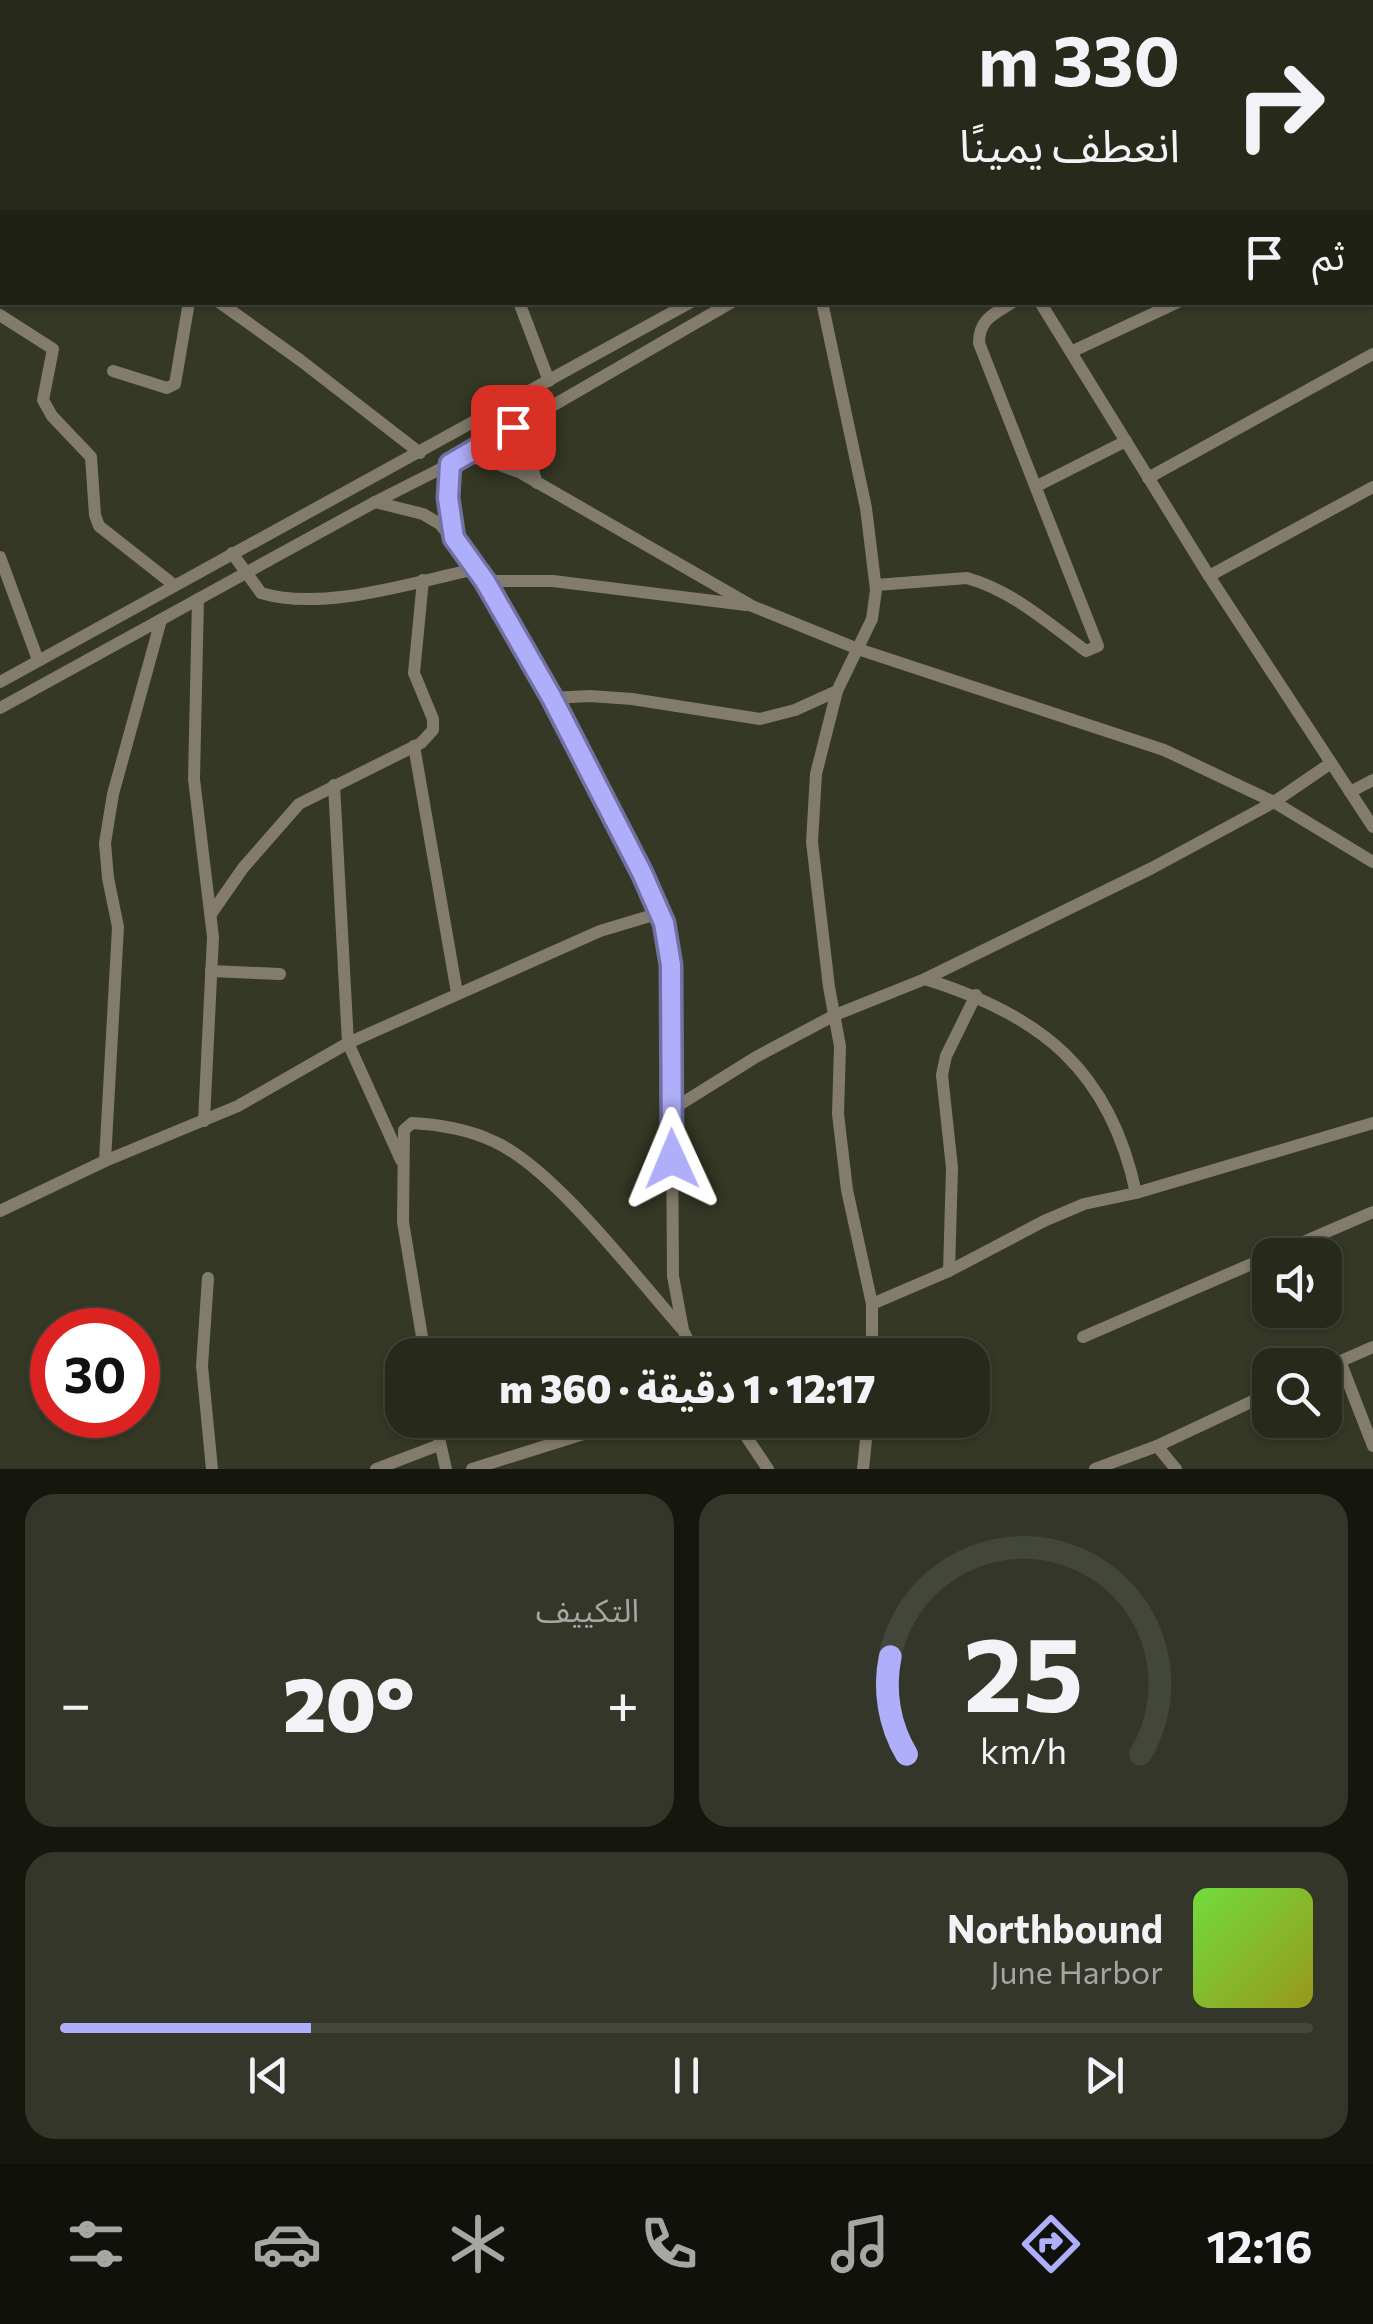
<!DOCTYPE html>
<html lang="ar">
<meta charset="utf-8">
<style>
:root{--surface:#272a1b;--page:#333628;--text:#f1f3f6;--muted:#a4a7a3;--line:#43463a;--accent:#afaefa}
body{margin:0;font-family:Commissioner,"Noto Sans Arabic",sans-serif;background:var(--page);color:var(--text);direction:rtl;height:100vh;display:flex;flex-direction:column;font-size:38px;white-space:nowrap}
*{box-sizing:border-box;margin:0}
p{font-size:32px;color:var(--muted)}
.icon{flex:none;width:55px;height:55px;fill:none;stroke:currentColor;stroke-width:2;stroke-linecap:round;stroke-linejoin:round}
.map{position:relative;height:1469px;overflow:hidden;direction:ltr}
.sheet{display:flex;flex-direction:column;gap:25px;padding:25px;background:#15170f;flex:1}
.sheet>*{flex:none}
.banner{position:absolute;left:0px;top:0px;width:1375px;height:305px;box-shadow:0 2px 8px #0004,0 0 0 2px var(--line);direction:rtl;background:#272a1b;color:var(--text);overflow:hidden}
.fabs{position:absolute;left:1252px;top:1238px;display:grid;gap:20px}
.fabs a{display:grid;place-items:center;width:90px;height:90px;border-radius:20px;background:var(--surface);box-shadow:0 2px 8px #0004,0 0 0 2px var(--line);font-size:50px}
.speed{position:absolute;left:30px;top:1308px;display:flex;gap:20px;font-size:50px;font-weight:700;text-align:center}
.speed>*{display:grid;place-content:center;width:130px;height:130px;border-radius:50%;background:var(--surface);box-shadow:0 2px 8px #0004,0 0 0 2px var(--line);line-height:1}
.speed .limit{border:15px solid #d22;background:#fff;color:#111}
.pin{position:absolute;display:grid;place-items:center;width:85px;height:85px;color:#fff;margin:-42px;border-radius:20px;box-shadow:0 5px 15px #0006}
.me{position:absolute;width:110px;margin:-55px;rotate:359deg;stroke-linejoin:round;filter:drop-shadow(0 0 8px #0008)}
.turn{display:flex;align-items:center;gap:35px;height:210px;padding:0 30px;font-size:45px}
.turn .icon{width:130px;height:130px;stroke-width:2.5}
.turn b{display:block;font-size:70px;line-height:85px}
.then{display:flex;align-items:center;height:95px;padding:0 30px;background:#0003;gap:20px;font-size:38px}
.big{font-size:75px;font-weight:800;line-height:1.1}
.sheet .card{flex:1;display:flex;flex-direction:column;justify-content:center;gap:15px;min-width:0;padding:0 35px;border-radius:30px;background:var(--page)}
.sheet .dial{align-items:center;gap:0}
.dial svg{height:260px;overflow:visible;fill:none;stroke:var(--line);stroke-width:7;stroke-linecap:round;text-anchor:middle}
.dial text{fill:var(--text);stroke:none}
.song{display:flex;align-items:center;gap:30px}
.cover{width:120px;height:120px;border-radius:15px;background:linear-gradient(135deg,hsl(100 70% 55%),hsl(60 70% 35%))}
.played{height:10px;border-radius:5px;background:linear-gradient(90deg,var(--accent) 20%,var(--line) 20%)}
.keys{display:flex;justify-content:space-around;direction:ltr}
.heat{display:flex;justify-content:space-between;align-items:center;font-size:55px;direction:ltr}
.sheet .tiles{flex:1;display:grid;gap:25px;grid-template-columns:1fr 1fr}
.card:last-child{grid-column:span 2}
.trip{position:absolute;left:385px;top:1338px;width:605px;height:100px;border-radius:30px;background:var(--surface);box-shadow:0 2px 8px #0004,0 0 0 2px var(--line);font-weight:800;line-height:100px;text-align:center;direction:rtl}
.dock{display:flex;height:160px;justify-content:space-around;align-items:center;background:#10110b;color:var(--muted)}
.dock .icon{width:70px;height:70px}
.dock .selected{color:var(--accent)}
.dock b{font-size:45px;color:var(--text)}
.map>svg:first-child{display:block}
.lines{fill:none;stroke-linecap:round;stroke-linejoin:round}
.street{stroke:#837b6b;stroke-width:12}
.route-casing{stroke:#7271a2;stroke-width:25}
.route{stroke:#afaefa;stroke-width:18}
</style>
<div class="map">
<svg width="1373" height="1469" viewBox="0 0 1373 1469">
<rect width="100%" height="100%" fill="#343824"/>
<g class="lines">
<g class="street">
<polyline points="100,0 101,2"/>
<polyline points="270,0 272,2"/>
<polyline points="468,0 468,2"/>
<polyline points="636,0 638,2"/>
<polyline points="680,0 683,2"/>
<polyline points="1067,0 1068,2"/>
<polyline points="399,2 406,0"/>
<polyline points="1238,2 1242,0"/>
<polyline points="1281,2 1283,0"/>
<polyline points="0,142 2,144"/>
<polyline points="0,165 2,163"/>
<polyline points="1372,200 1373,200"/>
<polyline points="219,302 300,360 420,453"/>
<polyline points="519,302 549,381"/>
<polyline points="1040,302 1209,576 1373,827"/>
<polyline points="0,315 53,349 43,400 52,416 91,457 95,515 99,526 174,585"/>
<polyline points="1073,351 1178,302"/>
<polyline points="113,371 167,388 175,384 189,302"/>
<polyline points="464,457 484,459 521,473 752,606 858,649 1164,750 1274,802 1373,862"/>
<polyline points="450,464 448,498 454,538"/>
<polyline points="1148,478 1373,354"/>
<path d="M537 483C528 459 528 438 537 413"/>
<polyline points="1037,486 1126,441"/>
<polyline points="375,502 423,514 440,524 485,581 552,698 642,873 663,923 671,965 673,1276 683,1330 695,1355"/>
<path d="M232 553 261 593C324 612 413 582 476 569"/>
<polyline points="0,557 38,660"/>
<polyline points="1209,576 1373,487"/>
<polyline points="485,581 553,581 746,605"/>
<path d="M876 585 967 578C1013 591 1048 623 1086 651L1098 646 979 343C979 319 994 314 1013 302"/>
<polyline points="198,599 194,779 213,937 204,1121"/>
<polyline points="0,682 691,302"/>
<polyline points="837,691 816,774 812,842 829,987 840,1046 838,1114 847,1190 872,1304"/>
<polyline points="552,698 590,696 632,699 760,719 795,710 837,691 872,619 876,590 866,508 822,302"/>
<polyline points="0,708 375,502 464,457 732,302"/>
<polyline points="414,746 457,993"/>
<polyline points="334,785 348,1043 401,1160"/>
<polyline points="1350,792 1373,780"/>
<polyline points="211,914 243,868 299,804 421,743 433,730 433,719 414,673 423,580"/>
<polyline points="211,971 280,974"/>
<path d="M925 979C1041 1015 1110 1070 1136 1193"/>
<polyline points="671,1110 756,1057 835,1015 925,979 1152,868 1274,802 1331,763"/>
<polyline points="105,1161 118,927 108,878 105,843 113,794 161,620"/>
<polyline points="0,1211 105,1161 238,1106 348,1043 600,931 660,913"/>
<polyline points="1273,1255 1373,1212"/>
<polyline points="949,1271 952,1168 942,1075 946,1056 976,995"/>
<polyline points="208,1278 202,1366 212,1469"/>
<polyline points="1083,1337 1270,1256"/>
<path d="M425 1355 403 1222 404 1130 412 1123C438 1124 471 1130 495 1142 554 1169 636 1277 681 1328"/>
<polyline points="872,1355 872,1304 949,1271 1044,1221 1084,1204 1136,1193 1373,1123"/>
<polyline points="1340,1361 1373,1446"/>
<polyline points="1325,1368 1373,1347"/>
<polyline points="435,1420 446,1469"/>
<polyline points="735,1420 768,1469"/>
<polyline points="1157,1446 1176,1469"/>
<polyline points="376,1469 439,1445"/>
<polyline points="472,1469 628,1420"/>
<polyline points="863,1469 868,1420"/>
<polyline points="1095,1469 1157,1446 1270,1393"/>
</g>
</g>
<g class="lines">
<g class="route-casing">
<polyline id="route" points="513,427 450,464 448,498 454,538 485,581 552,698 642,873 664,923 671,965 672,1159"/>
</g>
<use href="#route" class="route"/>
</g>
</svg>
<div class="fabs">
<a><svg class="icon" aria-label="sound" viewBox="0 0 24 24"><path d="M4 9h4l5-4v14l-5-4H4zM17 9q2 3 0 6"/></svg></a>
<a><svg class="icon" aria-label="search" viewBox="0 0 24 24"><circle cx="10" cy="10" r="6"/><path d="M15 15l6 6"/></svg></a>
</div>
<div class="speed"><div class="limit">30</div></div>
<div class="pin" style="left:513px;top:427px;background:#d93025"><svg class="icon" aria-label="arrive" viewBox="0 0 24 24"><path d="M6 21V4h12l-3 4 3 4H6"/></svg></div>
<svg class="me" style="left:672px;top:1159px" viewBox="-20 -20 40 40"><path d="M0-17L14 15 0 8-14 15z" fill="#afaefa" stroke="#fff" stroke-width="4"/></svg>
<div class="trip">12:17 · 1 دقيقة · 360 m</div>
<div class="banner">
<div class="turn"><svg class="icon" aria-label="right" viewBox="0 0 24 24"><path d="M7 20v-9h11M14 6l5 5-5 5"/></svg><div><b>330 m</b>انعطف يمينًا</div></div>
<div class="then">ثم<svg class="icon" aria-label="arrive" viewBox="0 0 24 24"><path d="M6 21V4h12l-3 4 3 4H6"/></svg></div>
</div>
</div>
<section class="sheet">
<div class="tiles">
<div class="card dial"><svg viewBox="0 0 100 80">
<path d="M14 69A42 42 0 1 1 86 69"/>
<path d="M14 69A42 42 0 0 1 9 39" stroke="#afaefa"/>
<text x="50" y="56" font-size="32" font-weight="700">25</text>
<text x="50" y="72" font-size="11">km/h</text>
</svg></div>
<div class="card"><p>التكييف</p>
<div class="heat"><a>−</a><b class="big">20°</b><a>+</a></div>
</div>
<div class="card">
<div class="song"><i class="cover"></i><div><b>Northbound</b><p>June Harbor</p></div></div>
<div class="played"></div>
<div class="keys"><svg class="icon" aria-label="previous" viewBox="0 0 24 24"><path d="M18 5L8 12l10 7zM5 5v14"/></svg><svg class="icon" aria-label="pause" viewBox="0 0 24 24"><path d="M8 5v14M16 5v14"/></svg><svg class="icon" aria-label="next" viewBox="0 0 24 24"><path d="M6 5l10 7-10 7zM19 5v14"/></svg></div>
</div>
</div>
</section>
<nav class="dock">
<b>12:16</b>
<svg class="icon selected" aria-label="directions" viewBox="0 0 24 24"><path d="M12 3l9 9-9 9-9-9zM9 14v-3h6M13 9l2 2-2 2"/></svg>
<svg class="icon" aria-label="music" viewBox="0 0 24 24"><path d="M9 18V5l10-2v13"/><circle cx="6" cy="18" r="3"/><circle cx="16" cy="16" r="3"/></svg>
<svg class="icon" aria-label="phone" viewBox="0 0 24 24"><path d="M5 4h4l2 5-3 2q2 4 5 5l2-3 5 2v4C11 20 4 13 5 4z"/></svg>
<svg class="icon" aria-label="climate" viewBox="0 0 24 24"><path d="M12 3v18M4 7l16 10M4 17L20 7"/></svg>
<svg class="icon" aria-label="car" viewBox="0 0 24 24"><path d="M5 17H2v-5l4-1 3-4h7l3 4 3 1v5h-3M9 17h6M6 11h13"/><circle cx="7" cy="17" r="2"/><circle cx="17" cy="17" r="2"/></svg>
<svg class="icon" aria-label="filters" viewBox="0 0 24 24"><path d="M4 7h16M4 17h16"/><circle cx="9" cy="7" r="2"/><circle cx="15" cy="17" r="2"/></svg>
</nav>
